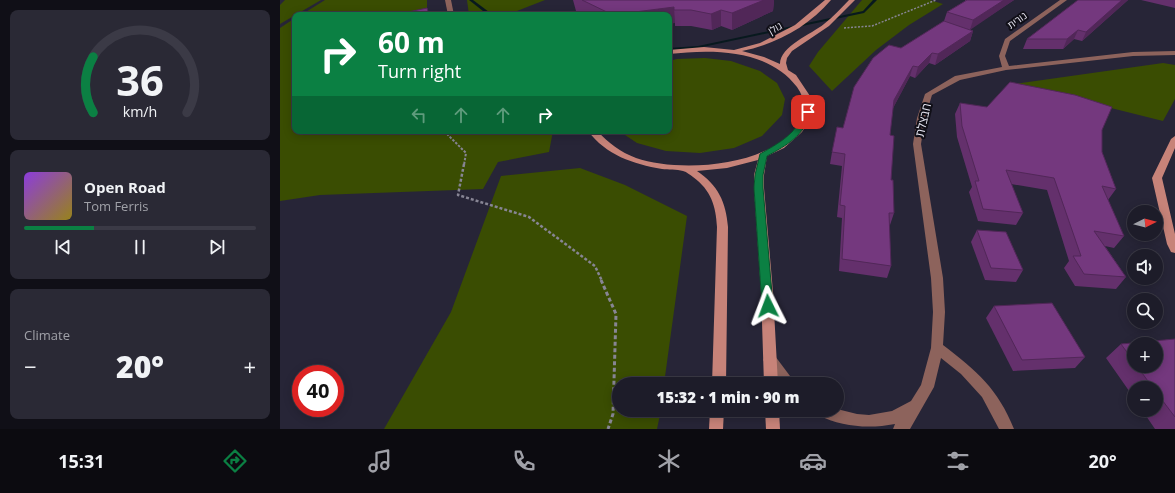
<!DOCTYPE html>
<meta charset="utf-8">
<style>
:root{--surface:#1d1c29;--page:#2a2935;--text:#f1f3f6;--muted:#a0a1a8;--line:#3b3a46;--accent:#0b8043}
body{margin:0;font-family:"Open Sans",Heebo,sans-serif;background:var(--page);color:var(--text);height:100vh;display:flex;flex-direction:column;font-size:15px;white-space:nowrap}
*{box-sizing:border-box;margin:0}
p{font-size:13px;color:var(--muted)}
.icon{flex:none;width:22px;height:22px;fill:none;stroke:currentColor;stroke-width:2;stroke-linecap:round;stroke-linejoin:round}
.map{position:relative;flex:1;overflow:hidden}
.drawer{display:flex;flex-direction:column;gap:10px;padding:10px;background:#100f17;width:280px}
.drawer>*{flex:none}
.hud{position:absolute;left:12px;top:12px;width:380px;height:122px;border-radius:8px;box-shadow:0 2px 10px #0003,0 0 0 1px var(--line);background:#0b8043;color:#fff;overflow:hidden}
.needle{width:26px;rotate:84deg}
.controls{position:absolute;left:847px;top:205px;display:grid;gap:8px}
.controls a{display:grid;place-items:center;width:36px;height:36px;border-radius:50%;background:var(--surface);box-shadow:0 2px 10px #0003,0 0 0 1px var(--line);font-size:20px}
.speed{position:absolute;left:12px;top:365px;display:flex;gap:8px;font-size:20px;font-weight:700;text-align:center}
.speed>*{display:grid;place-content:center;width:52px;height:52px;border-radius:50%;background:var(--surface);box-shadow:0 2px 10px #0003,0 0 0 1px var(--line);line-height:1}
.speed .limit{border:6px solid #d22;background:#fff;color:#111}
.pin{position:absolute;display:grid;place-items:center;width:34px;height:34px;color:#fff;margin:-17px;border-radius:8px;box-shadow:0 2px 6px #0006}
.me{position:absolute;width:44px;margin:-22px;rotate:357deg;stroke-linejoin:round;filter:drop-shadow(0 0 3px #0008)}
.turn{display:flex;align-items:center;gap:14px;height:84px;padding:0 20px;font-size:18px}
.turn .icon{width:52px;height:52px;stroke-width:2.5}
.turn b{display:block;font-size:28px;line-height:34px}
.lanes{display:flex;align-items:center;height:38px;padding:0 20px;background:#0003;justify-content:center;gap:20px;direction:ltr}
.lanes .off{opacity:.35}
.big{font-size:30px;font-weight:800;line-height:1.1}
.drawer .widget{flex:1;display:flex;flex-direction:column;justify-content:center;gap:6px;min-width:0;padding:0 14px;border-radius:8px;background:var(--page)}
.drawer .dial{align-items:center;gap:0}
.dial svg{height:104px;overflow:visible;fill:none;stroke:var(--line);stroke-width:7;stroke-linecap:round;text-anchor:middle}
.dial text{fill:var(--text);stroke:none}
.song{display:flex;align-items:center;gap:12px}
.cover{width:48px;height:48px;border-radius:6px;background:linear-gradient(135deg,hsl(270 70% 55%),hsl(50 70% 35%))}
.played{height:4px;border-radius:2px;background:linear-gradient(90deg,var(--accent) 30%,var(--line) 30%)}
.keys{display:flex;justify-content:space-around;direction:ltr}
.heat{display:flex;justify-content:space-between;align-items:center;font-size:22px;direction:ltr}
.trip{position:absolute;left:332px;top:377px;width:232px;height:40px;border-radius:20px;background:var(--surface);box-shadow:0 2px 10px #0003,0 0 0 1px var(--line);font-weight:800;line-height:40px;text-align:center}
.tabs{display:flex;height:64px;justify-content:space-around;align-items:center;background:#0c0b10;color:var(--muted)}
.tabs .icon{width:28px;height:28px}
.tabs .selected{color:var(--accent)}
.tabs b{font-size:18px;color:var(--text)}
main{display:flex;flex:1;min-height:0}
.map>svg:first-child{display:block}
.green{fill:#3a4d02}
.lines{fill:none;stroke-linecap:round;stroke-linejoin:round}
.stream{fill:#08191e;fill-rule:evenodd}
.path-far3{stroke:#878594;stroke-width:1.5;stroke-dasharray:2 1.5;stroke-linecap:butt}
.path-far2{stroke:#878594;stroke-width:2;stroke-dasharray:2.5 1.5;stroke-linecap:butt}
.path-far1{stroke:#878594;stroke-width:2.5;stroke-dasharray:3 2;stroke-linecap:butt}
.path{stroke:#878594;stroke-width:3;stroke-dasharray:4 2.5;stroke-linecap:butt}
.street{fill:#8d635c;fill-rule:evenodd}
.secondary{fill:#c78379;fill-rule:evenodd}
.wall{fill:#64306c;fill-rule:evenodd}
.shaded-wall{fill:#512758}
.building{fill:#74387e;stroke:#512758}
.route{fill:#0b8043;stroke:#07532c}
.labels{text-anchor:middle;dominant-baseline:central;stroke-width:4;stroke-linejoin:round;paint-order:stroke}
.far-street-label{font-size:10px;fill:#eae9f5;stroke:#100f17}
.street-label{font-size:12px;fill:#eae9f5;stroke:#100f17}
</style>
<main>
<section class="drawer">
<div class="widget dial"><svg viewBox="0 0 100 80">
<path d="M14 69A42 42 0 1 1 86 69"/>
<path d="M14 69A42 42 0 0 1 14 26" stroke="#0b8043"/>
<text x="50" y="56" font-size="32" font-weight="700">36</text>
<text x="50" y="72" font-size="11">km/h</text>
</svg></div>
<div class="widget">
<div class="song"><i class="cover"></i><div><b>Open Road</b><p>Tom Ferris</p></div></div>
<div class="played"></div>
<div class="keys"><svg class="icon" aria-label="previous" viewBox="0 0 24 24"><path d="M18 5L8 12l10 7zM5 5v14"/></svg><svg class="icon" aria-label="pause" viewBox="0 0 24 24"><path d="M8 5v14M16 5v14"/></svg><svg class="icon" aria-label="next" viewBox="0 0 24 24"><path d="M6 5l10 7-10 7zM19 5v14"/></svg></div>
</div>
<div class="widget"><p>Climate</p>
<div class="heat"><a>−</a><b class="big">20°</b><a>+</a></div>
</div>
</section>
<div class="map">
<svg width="895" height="429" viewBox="0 0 895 429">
<rect width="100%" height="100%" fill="#272537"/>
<g class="green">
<polygon points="5,0 41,0 0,24 0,5"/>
<polygon points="45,0 147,0 147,15 21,15"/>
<polygon points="187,0 265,0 227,15 189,15"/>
<polygon points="582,0 650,0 663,4 629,25 596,50 552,91 529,66 538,52"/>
<polygon points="15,18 15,131 273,131 269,152 218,162 203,189 40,195 0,201 0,28"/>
<polygon points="425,58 451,61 480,71 497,83 505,99 502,115 482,136 454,148 420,153 386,151 357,143 339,131 389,131 389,61 397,59"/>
<polygon points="883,63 895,65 895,99 883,121 735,84"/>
<polygon points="300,168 345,185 407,216 384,384 339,384 339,410 381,410 377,429 104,429 171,312 221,176"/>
</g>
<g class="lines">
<g class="stream">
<polygon points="189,0 193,0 213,15 208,15"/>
<polygon points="593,0 597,0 584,13 418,48 389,50 389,48 418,46 583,11"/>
</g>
<polyline class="path-far3" points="564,28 592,26 656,0"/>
<polyline class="path-far2" points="164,131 186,153 184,165"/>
<polyline class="path-far1" points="184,164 178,195 249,217 315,266 322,281"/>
<polyline class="path" points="321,280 336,314 333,414 328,429"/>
<g class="street">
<polygon points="165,0 171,0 174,15 168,15"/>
<path d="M780 0H787L730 41 725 56 729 66 853 52 895 51V55L853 56 726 70 680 80 652 95 645 118 641 144 663 278 665 312 663 345C697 371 718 389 734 429H719L702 397 681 374 661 358 654 387 630 429H613L615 424C589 429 562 427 538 415L536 410 557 409 577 414 589 415 612 411 631 401 641 385 651 348 653 312 651 278 633 144 637 118 645 94 675 76 722 67 719 56 725 39Z"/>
<polygon points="490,354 495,356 516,384 501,384 483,360 485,356"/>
</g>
<g class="secondary">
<path d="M545 0H551C528 27 496 44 462 51L484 57 500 64C500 46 532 34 544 24 553 17 561 8 569 0H575L549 26 512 51 507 58 506 63 508 70 516 75 530 96 532 111 529 121 522 132 504 148 487 156 484 175V188L493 292 498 384H484L481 292 474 188V175L478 160 447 168 417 171C438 185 446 202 448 227L446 384H432L437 227C436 206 431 190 413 177 410 175 407 172 403 171 397 169 388 170 382 169 353 164 326 155 308 131H317C329 143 340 152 356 158 400 173 488 167 517 126 526 114 526 99 517 87 488 49 433 49 389 54V50L424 47 454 50 480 43 515 25Z"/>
<polygon points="895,136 895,148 882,178 895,234 895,253 891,252 887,244 872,178 891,139"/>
<polygon points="430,410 444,410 443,429 429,429"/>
<polygon points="485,410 499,410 500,429 486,429"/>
</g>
</g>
<g class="wall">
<polygon points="293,0 494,0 493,11 452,30 441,26 432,30 411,26 395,26 395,23 389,15 303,15 296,11"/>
<polygon points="685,0 734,0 690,29 693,31 690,41 655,65 649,63 635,78 630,76 613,108 610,135 611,180 614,213 610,225 609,225 611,266 607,278 559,271 562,218 557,217 562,166 550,164 552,152 563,128 621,48 664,21 667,12 685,1"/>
<polygon points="798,0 848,0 802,41 794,39 783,49 743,49 747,39"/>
<polygon points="861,0 895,0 895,8"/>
<polygon points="680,103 822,130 822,152 836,189 828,200 844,236 834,248 825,246 846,277 836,289 795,286 784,268 789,261 767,190 731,184 743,213 736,225 698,221 689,192 692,187 677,137 675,114"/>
<polygon points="697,230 743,270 736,282 705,280 691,242"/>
<polygon points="714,306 805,357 795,368 733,371 706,318"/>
<path d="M895 339V429H875L862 410H876V388H854V398L826 358 841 344ZM854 344 876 366H854Z"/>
</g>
<g class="shaded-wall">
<polygon points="484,0 494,0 493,11 452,30 452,13"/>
<polygon points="724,0 734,0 690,30 693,20"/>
<polygon points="842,0 848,0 802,41 806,32"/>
<polygon points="394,7 395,23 389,24 389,15 347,15 347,13"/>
<polygon points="441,10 441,26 432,30 431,14"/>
<polygon points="343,12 343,15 333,15"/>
<polygon points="798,30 794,39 783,49 787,39"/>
<polygon points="693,31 690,41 655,65 658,54"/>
<polygon points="652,53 649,63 635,78 638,67"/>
<polygon points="633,66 630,76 611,112 614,100"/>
</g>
<g class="building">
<polygon points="302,0 484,0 452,13 441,10 431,14 411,10 394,10 394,7 347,13 343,12 333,15"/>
<polygon points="687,0 724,0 693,20 667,12"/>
<polygon points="798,0 842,0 806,32 798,30 787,39 747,39"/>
<polygon points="147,8 149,15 114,15"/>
<polygon points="664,21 693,31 658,54 652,53 638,67 633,66 614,100 610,135 614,136 611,180 613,180 614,213 609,213 611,266 562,259 565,206 560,205 565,154 552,152 557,127 563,128 574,87 593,58 609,45 621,48"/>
<polygon points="730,82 795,95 832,107 822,130 822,152 836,189 822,186 844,236 814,231 846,277 804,274 793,256 801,256 774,178 726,170 743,213 703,209 695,181 699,181 682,126 680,103 707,107"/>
<polygon points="697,230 726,232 743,270 711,268"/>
<polygon points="772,303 805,357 742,360 714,306"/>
<polygon points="895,339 895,417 876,392 876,388 873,388 857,366 876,366 876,344 854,344 854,362 841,344"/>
</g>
<path class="route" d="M528 110 531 112C524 136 507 145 487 156L483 175V188L493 306 492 309 488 310 484 309 482 306 474 188 475 175 480 154C499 143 517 134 524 112Z"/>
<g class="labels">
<g class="far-street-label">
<text transform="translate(737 20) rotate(-35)">נורית</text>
<text transform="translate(495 28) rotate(-29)">גולן</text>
</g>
<g class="street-label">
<text transform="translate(643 120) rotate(-77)">חבצלת</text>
</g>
</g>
</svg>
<div class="controls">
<a><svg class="needle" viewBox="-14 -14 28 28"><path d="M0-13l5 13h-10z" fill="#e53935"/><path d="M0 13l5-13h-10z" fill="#a0a1a8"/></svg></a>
<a><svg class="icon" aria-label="sound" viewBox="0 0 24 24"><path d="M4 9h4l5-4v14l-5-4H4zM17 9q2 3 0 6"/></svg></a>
<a><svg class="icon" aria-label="search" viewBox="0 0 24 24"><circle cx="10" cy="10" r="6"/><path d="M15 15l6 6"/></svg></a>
<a>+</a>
<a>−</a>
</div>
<div class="speed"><div class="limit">40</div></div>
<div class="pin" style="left:528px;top:112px;background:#d93025"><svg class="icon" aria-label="arrive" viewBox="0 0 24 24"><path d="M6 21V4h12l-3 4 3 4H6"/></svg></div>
<svg class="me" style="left:488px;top:306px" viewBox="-20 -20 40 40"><path d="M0-17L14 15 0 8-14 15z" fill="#0b8043" stroke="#fff" stroke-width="4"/></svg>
<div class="trip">15:32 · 1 min · 90 m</div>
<div class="hud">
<div class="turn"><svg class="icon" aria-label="right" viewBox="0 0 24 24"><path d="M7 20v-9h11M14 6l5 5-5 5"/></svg><div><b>60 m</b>Turn right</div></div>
<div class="lanes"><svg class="icon off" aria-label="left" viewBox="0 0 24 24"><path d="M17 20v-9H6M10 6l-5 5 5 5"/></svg><svg class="icon off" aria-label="ahead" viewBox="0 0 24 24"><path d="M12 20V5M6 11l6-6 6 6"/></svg><svg class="icon off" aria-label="ahead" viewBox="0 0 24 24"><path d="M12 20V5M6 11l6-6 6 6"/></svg><svg class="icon" aria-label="right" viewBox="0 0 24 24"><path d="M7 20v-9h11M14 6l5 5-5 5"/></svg></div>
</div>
</div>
</main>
<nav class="tabs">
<b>15:31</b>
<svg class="icon selected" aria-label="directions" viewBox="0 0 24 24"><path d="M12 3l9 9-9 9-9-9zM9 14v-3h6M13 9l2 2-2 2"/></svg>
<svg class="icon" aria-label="music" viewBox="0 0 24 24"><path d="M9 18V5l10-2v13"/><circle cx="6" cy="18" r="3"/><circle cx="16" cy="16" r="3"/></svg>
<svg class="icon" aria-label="phone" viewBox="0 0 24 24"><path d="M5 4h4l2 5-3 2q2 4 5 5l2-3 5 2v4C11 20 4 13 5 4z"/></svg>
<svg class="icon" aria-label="climate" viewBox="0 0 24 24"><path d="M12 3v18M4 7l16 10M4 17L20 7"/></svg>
<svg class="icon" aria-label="car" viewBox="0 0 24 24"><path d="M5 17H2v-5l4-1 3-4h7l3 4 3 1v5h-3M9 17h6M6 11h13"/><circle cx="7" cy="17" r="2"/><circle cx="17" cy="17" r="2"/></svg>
<svg class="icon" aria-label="filters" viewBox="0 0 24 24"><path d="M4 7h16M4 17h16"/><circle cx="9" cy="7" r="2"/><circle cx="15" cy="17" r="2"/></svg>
<b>20°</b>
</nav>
